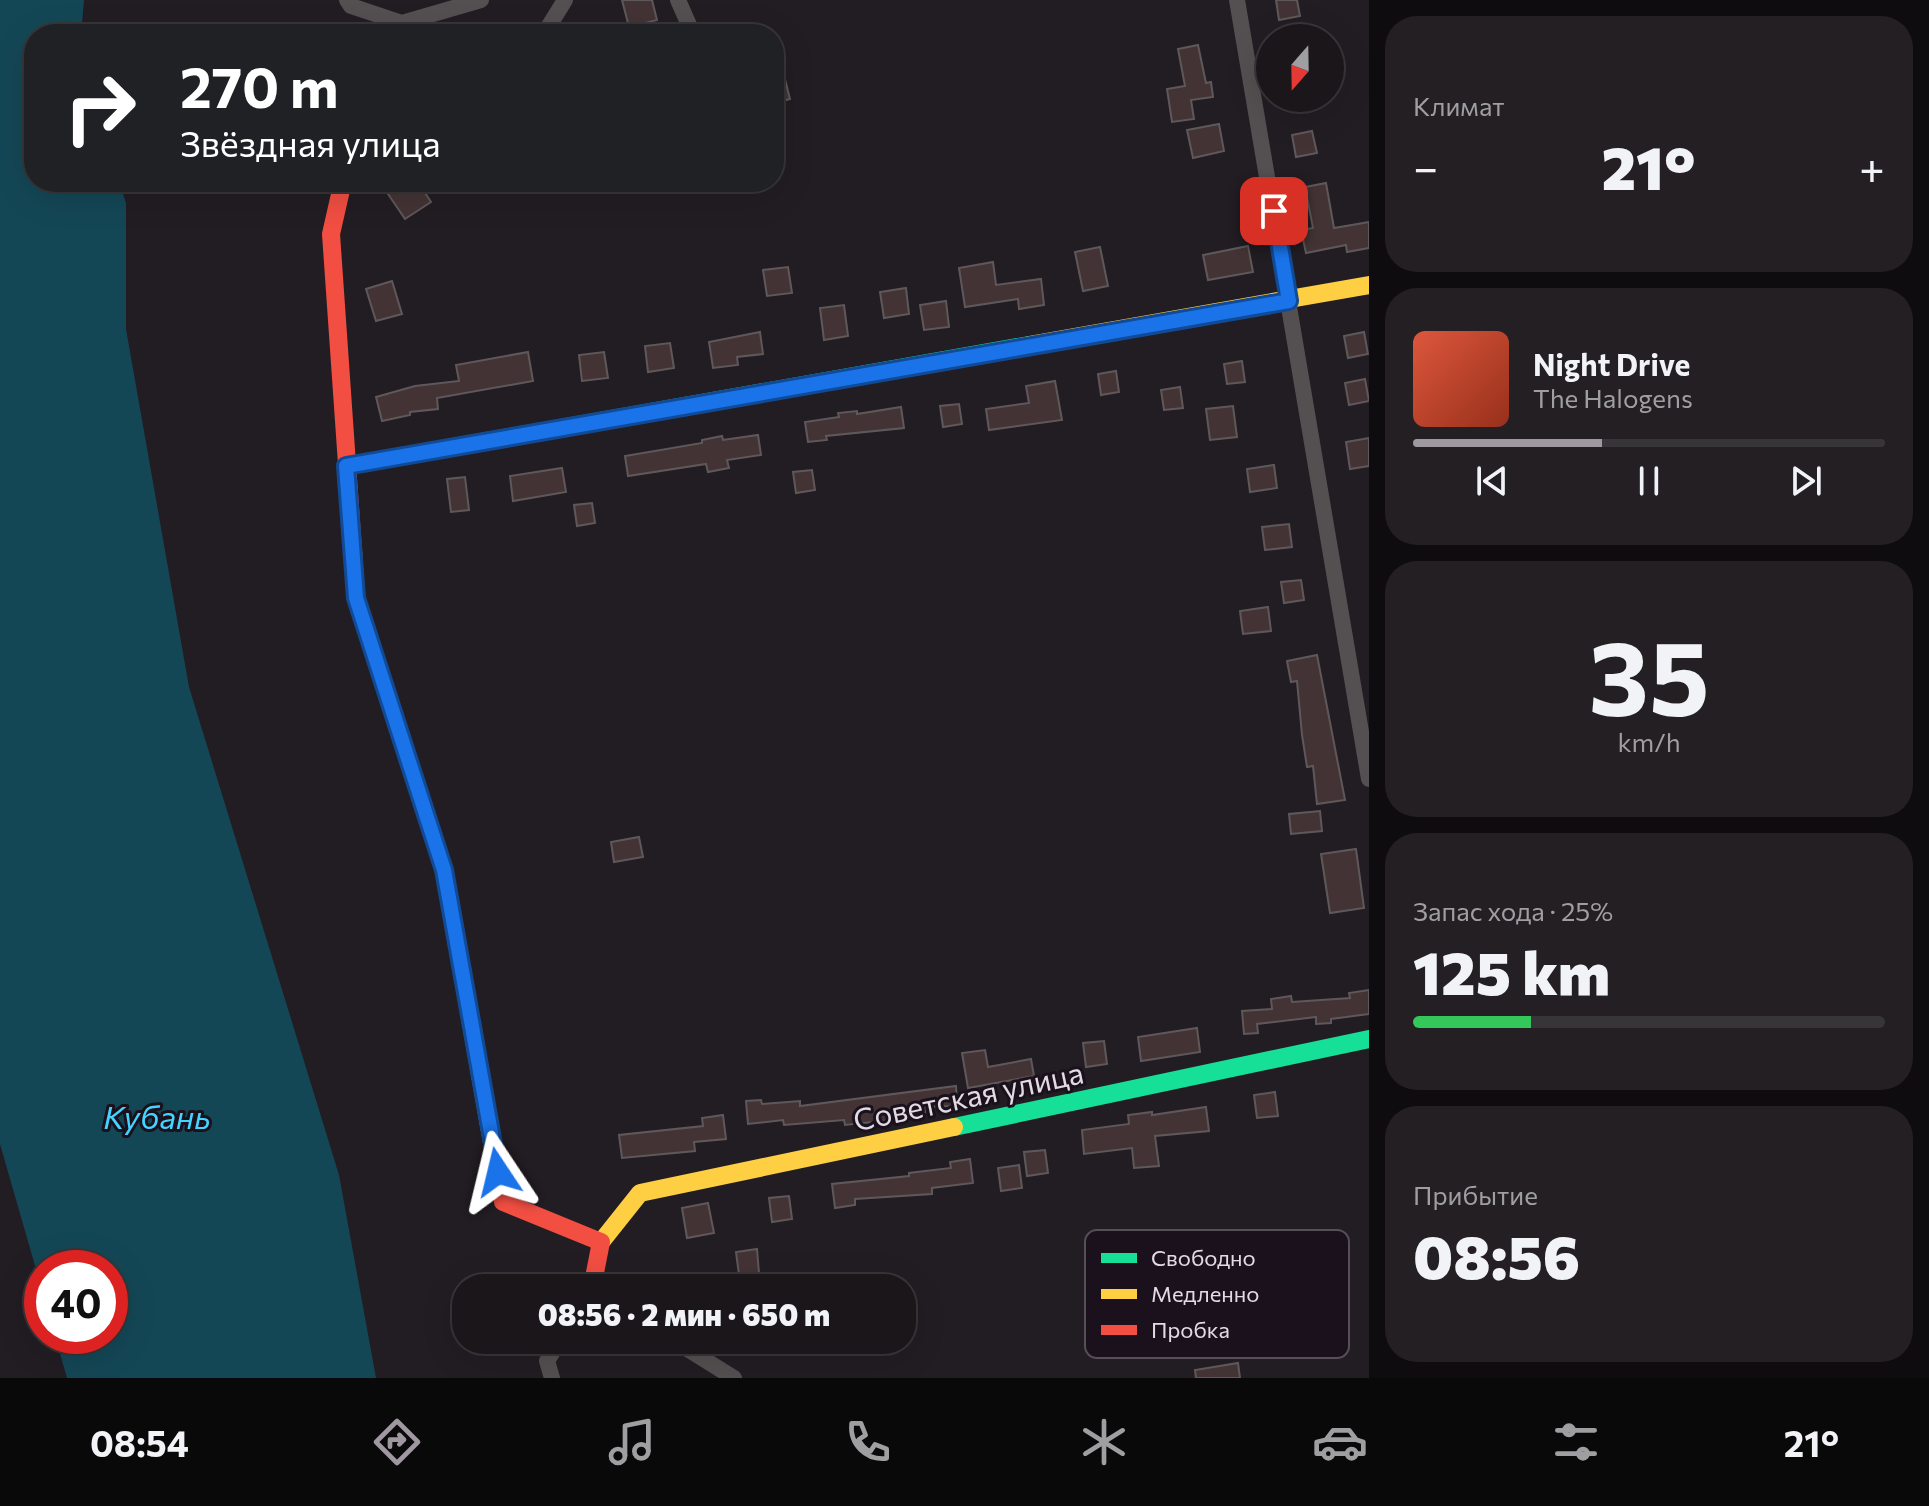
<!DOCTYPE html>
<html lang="ru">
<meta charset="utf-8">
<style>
:root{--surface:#1a161a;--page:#231f23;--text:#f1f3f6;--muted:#9f9fa2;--line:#383539;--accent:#9f98a0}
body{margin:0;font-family:Commissioner,sans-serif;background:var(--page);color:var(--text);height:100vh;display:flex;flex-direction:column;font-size:30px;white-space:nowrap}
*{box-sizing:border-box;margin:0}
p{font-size:26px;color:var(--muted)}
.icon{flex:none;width:44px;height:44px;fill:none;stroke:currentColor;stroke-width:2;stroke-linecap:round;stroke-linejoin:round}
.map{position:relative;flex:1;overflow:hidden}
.sheet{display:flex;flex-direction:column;gap:16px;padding:16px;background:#0e0c0e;width:560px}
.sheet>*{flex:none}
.hud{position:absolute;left:24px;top:24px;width:760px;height:168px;border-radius:32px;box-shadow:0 8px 32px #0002,0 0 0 2px var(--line);background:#202124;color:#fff;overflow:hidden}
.needle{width:52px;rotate:200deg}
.fabs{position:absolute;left:1256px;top:24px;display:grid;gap:16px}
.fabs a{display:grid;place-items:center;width:88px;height:88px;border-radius:50%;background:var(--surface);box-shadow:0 8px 32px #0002,0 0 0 2px var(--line);font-size:40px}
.speed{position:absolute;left:24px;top:1250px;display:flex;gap:16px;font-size:40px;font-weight:700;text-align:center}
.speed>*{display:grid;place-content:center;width:104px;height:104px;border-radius:50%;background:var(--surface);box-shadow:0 8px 32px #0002,0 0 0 2px var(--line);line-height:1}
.speed .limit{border:12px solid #d22;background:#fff;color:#111}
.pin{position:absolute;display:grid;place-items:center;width:68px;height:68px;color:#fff;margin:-34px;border-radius:16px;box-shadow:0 4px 12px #0006}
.me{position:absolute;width:88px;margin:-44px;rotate:350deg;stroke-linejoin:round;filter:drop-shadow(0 0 6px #0008)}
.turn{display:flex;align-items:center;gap:28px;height:168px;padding:0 24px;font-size:36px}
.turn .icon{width:104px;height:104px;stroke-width:2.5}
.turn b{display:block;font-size:56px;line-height:68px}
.big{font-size:60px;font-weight:800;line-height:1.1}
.sheet .card{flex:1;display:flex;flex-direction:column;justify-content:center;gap:12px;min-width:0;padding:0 28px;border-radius:32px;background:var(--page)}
.sheet .dial{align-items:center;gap:0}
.dial b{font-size:104px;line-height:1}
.song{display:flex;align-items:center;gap:24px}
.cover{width:96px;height:96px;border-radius:12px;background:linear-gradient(135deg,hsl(10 70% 55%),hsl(10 70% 35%))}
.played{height:8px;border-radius:4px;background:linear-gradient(90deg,var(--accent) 40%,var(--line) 40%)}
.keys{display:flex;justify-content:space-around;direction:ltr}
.heat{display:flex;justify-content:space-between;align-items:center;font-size:44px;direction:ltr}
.charge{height:12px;border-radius:6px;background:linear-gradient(90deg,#34c759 25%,var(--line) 0)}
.trip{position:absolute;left:452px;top:1274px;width:464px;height:80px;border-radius:32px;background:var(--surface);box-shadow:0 8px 32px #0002,0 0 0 2px var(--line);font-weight:800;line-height:80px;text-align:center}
.tabs{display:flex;height:128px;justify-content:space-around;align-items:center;background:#0a090a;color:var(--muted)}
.tabs .icon{width:56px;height:56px}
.tabs .selected{color:var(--accent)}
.tabs b{font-size:36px;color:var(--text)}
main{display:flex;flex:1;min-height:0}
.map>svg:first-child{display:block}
.water{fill:#144756}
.building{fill:#443335;stroke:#5e585a;stroke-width:2}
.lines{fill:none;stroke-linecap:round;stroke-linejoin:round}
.street{stroke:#545051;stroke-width:16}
.fast{stroke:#16e098;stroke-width:18}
.slow{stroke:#ffcf43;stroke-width:18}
.jam{stroke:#f24e42;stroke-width:18}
.route-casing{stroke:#114b97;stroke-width:20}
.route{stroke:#1a73e8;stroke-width:14}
.labels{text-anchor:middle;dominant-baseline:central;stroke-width:6;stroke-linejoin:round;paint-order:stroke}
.street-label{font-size:30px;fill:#e2dbe3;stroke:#1a111d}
.water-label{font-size:32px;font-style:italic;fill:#42d5ff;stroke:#1a111d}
.key{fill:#1a111d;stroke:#564e58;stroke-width:2}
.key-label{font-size:22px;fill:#e2dbe3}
</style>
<main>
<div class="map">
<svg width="1369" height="1378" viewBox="0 0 1369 1378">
<rect width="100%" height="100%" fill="#221d23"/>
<polygon class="water" points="0,0 84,0 81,34 34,34 34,182 119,182 126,203 126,329 189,687 339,1175 376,1378 67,1378 55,1336 110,1336 110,1268 42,1268 42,1290 0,1144"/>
<g class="building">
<polygon points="622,0 652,0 657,20 629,27"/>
<polygon points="1276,0 1297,0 1300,16 1279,20"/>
<polygon points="1198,45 1206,83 1211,82 1213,97 1191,100 1194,119 1172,122 1167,89 1185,86 1178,49"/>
<polygon points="779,56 790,99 774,103 774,57"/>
<polygon points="1219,124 1224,151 1193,158 1187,130"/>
<polygon points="1312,131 1317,153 1296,157 1292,135"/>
<polygon points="400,182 418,182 431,202 405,219 386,191"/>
<polygon points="1326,183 1334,228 1369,222 1369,248 1347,252 1346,245 1306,253 1301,230 1313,228 1305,187"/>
<polygon points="1248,246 1253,272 1208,280 1203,255"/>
<polygon points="1100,247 1108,286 1083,291 1075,252"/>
<polygon points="993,262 996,285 1041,279 1044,305 1019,309 1018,299 965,307 959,268"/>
<polygon points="788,267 792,293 767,296 763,270"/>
<polygon points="392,281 402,314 376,321 366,289"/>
<polygon points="906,288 909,314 884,318 880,292"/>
<polygon points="946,301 949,327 924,330 920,305"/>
<polygon points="844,305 848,336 824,340 820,308"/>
<polygon points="760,332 763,354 737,357 738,365 713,368 709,342"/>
<polygon points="1364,332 1368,354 1348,358 1344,336"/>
<polygon points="670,343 674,368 648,372 645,346"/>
<polygon points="528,352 533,381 437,398 438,409 410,412 410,415 382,421 376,397 415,386 459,381 456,365"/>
<polygon points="604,352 608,378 582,381 579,355"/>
<polygon points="1242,361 1245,382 1227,384 1224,364"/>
<polygon points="1116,371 1119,392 1101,395 1098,374"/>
<polygon points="1365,379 1369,401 1349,405 1345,383"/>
<polygon points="1055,381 1062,420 989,430 986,409 1029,403 1026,386"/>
<polygon points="1180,387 1183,408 1164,410 1161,390"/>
<polygon points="959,404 962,424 943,427 940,406"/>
<polygon points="1233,406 1237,437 1210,440 1206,409"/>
<polygon points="901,407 904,428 826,436 827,440 808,442 805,422 839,417 838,413 857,411 857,414"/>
<polygon points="758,435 761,455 727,460 729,468 708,472 706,464 628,476 625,456 702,443 702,440 722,436 723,440"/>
<polygon points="1369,438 1369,466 1350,469 1346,442"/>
<polygon points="1274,465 1277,488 1250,492 1247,469"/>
<polygon points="562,468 566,492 513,501 510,476"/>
<polygon points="812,470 815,490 796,493 793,472"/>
<polygon points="465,477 469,510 451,512 447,479"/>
<polygon points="592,503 595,523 577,526 574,505"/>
<polygon points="1289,524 1292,547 1265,550 1262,527"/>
<polygon points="1301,580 1304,600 1284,603 1281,582"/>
<polygon points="1268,607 1271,631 1243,634 1240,611"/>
<polygon points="1317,655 1345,800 1317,804 1313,766 1307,767 1302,735 1297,681 1291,682 1287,661"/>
<polygon points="1320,811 1322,831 1291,834 1289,814"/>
<polygon points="639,837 643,857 614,862 611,842"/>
<polygon points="1356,849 1364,908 1330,913 1321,854"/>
<polygon points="1369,990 1369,1014 1331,1019 1331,1023 1316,1024 1316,1017 1257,1024 1258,1033 1244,1034 1242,1011 1272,1009 1271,999 1291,996 1292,1002 1350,998 1349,993"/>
<polygon points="1197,1028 1200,1052 1141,1061 1138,1037"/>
<polygon points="1104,1041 1107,1064 1086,1067 1083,1043"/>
<polygon points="985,1050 988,1067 1031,1059 1034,1076 968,1088 962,1053"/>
<polygon points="956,1086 957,1106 924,1107 925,1112 892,1116 892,1120 845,1125 844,1120 784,1125 783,1120 748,1124 746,1101 761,1100 762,1104 800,1101 800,1106"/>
<polygon points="1275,1092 1278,1116 1257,1118 1254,1095"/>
<polygon points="1206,1107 1209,1131 1155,1136 1159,1166 1134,1168 1132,1148 1084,1154 1082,1130 1129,1124 1128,1115 1152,1112 1152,1115"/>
<polygon points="723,1115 726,1139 694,1142 695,1151 622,1158 619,1135 703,1126 702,1118"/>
<polygon points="1045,1150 1048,1173 1027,1176 1024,1152"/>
<polygon points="970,1159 973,1183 932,1188 932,1194 855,1199 855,1205 835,1208 832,1184 909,1176 909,1173 951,1168 950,1162"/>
<polygon points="1019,1165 1022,1188 1001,1191 998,1168"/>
<polygon points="789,1196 792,1219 772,1222 769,1198"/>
<polygon points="708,1203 714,1233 687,1238 682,1208"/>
<polygon points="757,1249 759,1273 739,1275 736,1252"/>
<polygon points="1238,1363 1240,1378 1196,1378 1195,1370"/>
</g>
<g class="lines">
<g class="street">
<polyline points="347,0 351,6 402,23 481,0"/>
<polyline points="678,0 693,34"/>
<polyline points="1237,0 1369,779"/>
<polyline points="544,34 565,0"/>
<polyline points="673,1340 734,1378"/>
<polyline points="552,1378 547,1361 560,1340"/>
</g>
<g class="fast">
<polyline points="346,466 1029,345"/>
<polyline points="954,1127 1369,1039"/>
</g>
<g class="slow">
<polyline points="1029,345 1369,285"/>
<polyline points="353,550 356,598 444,870 492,1142"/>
<polyline points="601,1242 640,1193 954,1127"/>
</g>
<g class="jam">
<polyline points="348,182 341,190 331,234 353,550"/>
<polyline points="492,1142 503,1202 601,1242 592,1288"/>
</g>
</g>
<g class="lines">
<g class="route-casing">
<polyline id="route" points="498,1172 444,870 356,598 346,466 1289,301 1274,211"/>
</g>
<use href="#route" class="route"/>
</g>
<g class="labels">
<g class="street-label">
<text transform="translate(968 1095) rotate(-12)">Советская улица</text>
</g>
<g class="water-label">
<text x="157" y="1116">Кубань</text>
</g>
</g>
<rect x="1085" y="1230" width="264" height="128" rx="12" class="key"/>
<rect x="1101" y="1253" width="36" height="10" fill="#16e098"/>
<rect x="1101" y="1289" width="36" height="10" fill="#ffcf43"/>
<rect x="1101" y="1325" width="36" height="10" fill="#f24e42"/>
<g class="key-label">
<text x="1151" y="1266">Свободно</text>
<text x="1151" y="1302">Медленно</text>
<text x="1151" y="1338">Пробка</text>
</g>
</svg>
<div class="fabs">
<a><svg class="needle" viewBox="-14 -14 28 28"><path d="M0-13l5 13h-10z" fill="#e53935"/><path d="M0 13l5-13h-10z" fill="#9f9fa2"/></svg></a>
</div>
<div class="speed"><div class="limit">40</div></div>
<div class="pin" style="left:1274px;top:211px;background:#d93025"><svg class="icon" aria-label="arrive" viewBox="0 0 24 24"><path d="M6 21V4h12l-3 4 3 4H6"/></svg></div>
<svg class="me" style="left:498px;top:1172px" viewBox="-20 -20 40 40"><path d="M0-17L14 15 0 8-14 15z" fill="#1a73e8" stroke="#fff" stroke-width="4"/></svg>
<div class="trip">08:56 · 2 мин · 650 m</div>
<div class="hud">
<div class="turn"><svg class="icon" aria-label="right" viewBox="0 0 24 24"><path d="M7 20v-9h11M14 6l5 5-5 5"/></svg><div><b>270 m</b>Звёздная улица</div></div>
</div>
</div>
<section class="sheet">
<div class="card"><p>Климат</p>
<div class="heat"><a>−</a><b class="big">21°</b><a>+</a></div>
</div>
<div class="card">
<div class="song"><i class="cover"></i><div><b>Night Drive</b><p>The Halogens</p></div></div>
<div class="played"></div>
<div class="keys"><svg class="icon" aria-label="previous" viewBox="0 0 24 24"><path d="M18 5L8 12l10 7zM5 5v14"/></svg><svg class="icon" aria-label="pause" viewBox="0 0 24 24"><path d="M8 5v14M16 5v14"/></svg><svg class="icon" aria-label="next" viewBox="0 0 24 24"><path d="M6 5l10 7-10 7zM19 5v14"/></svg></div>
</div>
<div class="card dial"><b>35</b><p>km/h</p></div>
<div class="card"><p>Запас хода · 25%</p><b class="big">125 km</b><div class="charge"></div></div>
<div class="card"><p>Прибытие</p><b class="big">08:56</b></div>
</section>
</main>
<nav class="tabs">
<b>08:54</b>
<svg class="icon selected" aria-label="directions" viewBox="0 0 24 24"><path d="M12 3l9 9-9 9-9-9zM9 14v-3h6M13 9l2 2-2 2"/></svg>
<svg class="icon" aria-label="music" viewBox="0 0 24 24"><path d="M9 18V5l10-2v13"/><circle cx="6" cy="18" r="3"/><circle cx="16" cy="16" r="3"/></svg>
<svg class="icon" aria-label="phone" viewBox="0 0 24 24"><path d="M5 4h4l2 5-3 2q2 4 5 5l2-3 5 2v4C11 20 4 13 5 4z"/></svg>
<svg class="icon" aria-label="climate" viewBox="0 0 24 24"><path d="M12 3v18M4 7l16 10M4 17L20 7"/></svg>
<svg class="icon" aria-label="car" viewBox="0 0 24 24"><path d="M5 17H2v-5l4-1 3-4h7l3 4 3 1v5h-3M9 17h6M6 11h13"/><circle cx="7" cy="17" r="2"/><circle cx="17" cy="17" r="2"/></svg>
<svg class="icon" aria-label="filters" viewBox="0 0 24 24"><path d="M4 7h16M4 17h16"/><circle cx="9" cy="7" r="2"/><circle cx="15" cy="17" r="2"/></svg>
<b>21°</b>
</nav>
